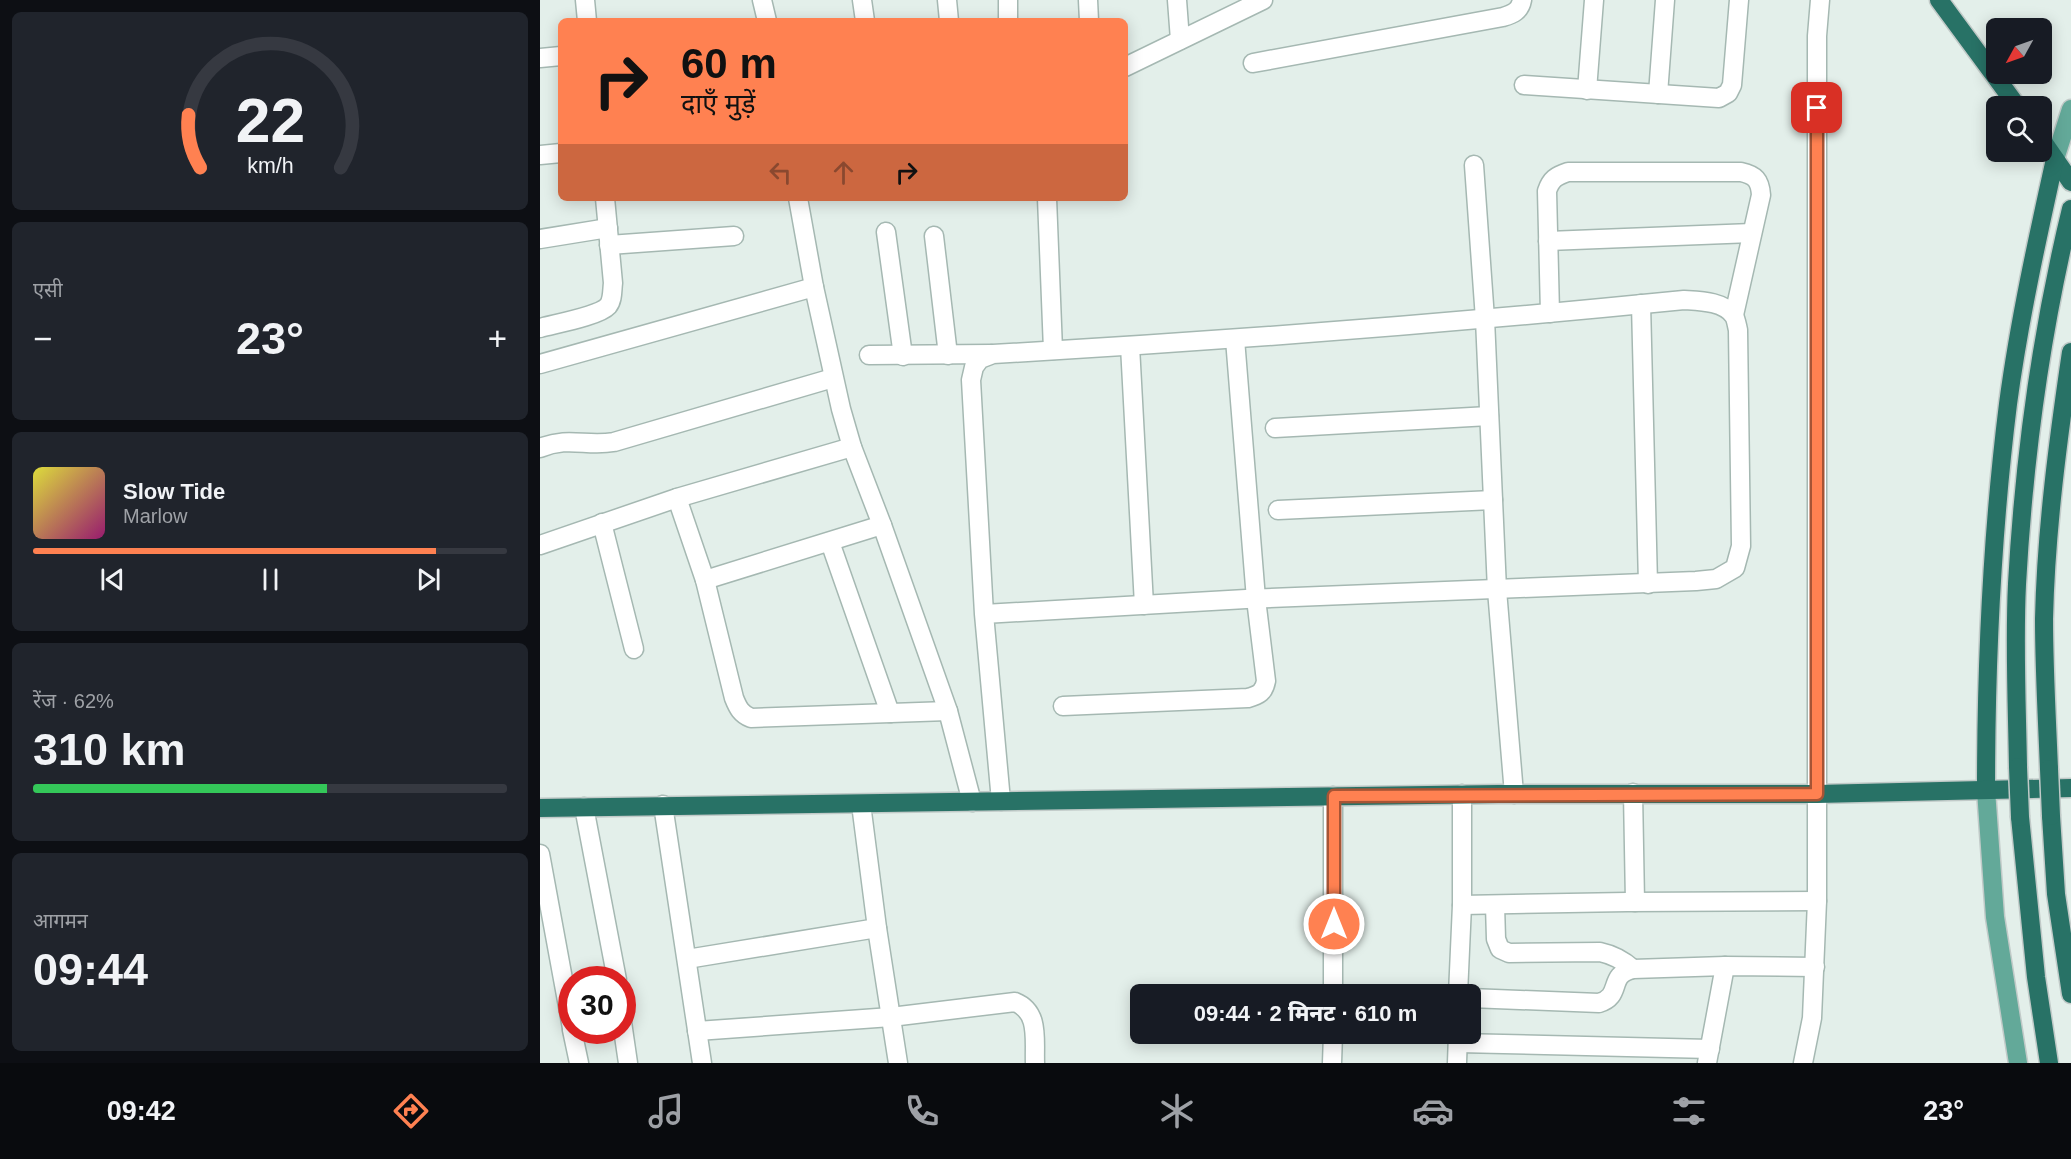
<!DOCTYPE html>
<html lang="hi">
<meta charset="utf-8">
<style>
:root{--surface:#171b24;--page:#20242c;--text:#f1f3f6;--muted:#9ea1a6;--line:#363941;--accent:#ff8151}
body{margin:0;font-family:Arial,"Noto Sans Devanagari",sans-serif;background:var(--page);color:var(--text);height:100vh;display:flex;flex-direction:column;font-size:22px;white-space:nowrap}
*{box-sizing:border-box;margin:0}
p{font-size:20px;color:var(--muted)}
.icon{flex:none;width:33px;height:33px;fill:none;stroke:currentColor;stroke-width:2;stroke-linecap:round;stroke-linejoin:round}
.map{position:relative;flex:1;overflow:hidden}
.side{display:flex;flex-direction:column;gap:12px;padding:12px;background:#0d0f14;width:540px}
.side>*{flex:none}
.guide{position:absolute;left:18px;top:18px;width:570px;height:183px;border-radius:9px;box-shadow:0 3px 15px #0003;background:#ff8151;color:#111;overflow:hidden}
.needle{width:39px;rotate:230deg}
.controls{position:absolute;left:1446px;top:18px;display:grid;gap:12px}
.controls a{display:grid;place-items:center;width:66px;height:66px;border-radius:9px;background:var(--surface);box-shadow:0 3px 15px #0003;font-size:30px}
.speed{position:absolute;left:18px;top:966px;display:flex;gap:12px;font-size:30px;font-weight:700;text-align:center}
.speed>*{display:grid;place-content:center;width:78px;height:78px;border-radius:50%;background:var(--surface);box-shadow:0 3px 15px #0003;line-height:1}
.speed .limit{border:9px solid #d22;background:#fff;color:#111}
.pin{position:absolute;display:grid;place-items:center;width:51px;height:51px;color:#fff;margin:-26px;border-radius:12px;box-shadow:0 3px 9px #0006}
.me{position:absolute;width:66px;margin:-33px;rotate:0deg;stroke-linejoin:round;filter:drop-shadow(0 0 4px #0008)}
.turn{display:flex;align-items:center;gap:21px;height:126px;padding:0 24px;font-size:27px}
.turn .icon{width:78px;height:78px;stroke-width:2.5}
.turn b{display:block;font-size:42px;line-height:51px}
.lanes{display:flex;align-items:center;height:57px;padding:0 24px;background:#0003;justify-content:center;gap:30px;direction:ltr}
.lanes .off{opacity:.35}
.big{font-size:45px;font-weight:800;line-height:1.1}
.side .widget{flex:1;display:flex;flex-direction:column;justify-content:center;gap:9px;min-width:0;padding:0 21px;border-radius:9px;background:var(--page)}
.side .dial{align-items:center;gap:0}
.dial svg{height:156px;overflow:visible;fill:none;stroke:var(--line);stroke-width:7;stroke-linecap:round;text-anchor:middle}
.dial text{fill:var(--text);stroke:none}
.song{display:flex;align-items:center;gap:18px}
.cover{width:72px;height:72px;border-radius:9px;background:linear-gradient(135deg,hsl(60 70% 55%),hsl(320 70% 35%))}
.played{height:6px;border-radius:3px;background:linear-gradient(90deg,var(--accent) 85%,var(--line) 85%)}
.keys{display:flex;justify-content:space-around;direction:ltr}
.heat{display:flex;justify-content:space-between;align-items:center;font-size:33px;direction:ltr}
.charge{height:9px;border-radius:4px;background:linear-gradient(90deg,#34c759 62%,var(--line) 0)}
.trip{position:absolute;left:590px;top:984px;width:351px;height:60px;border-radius:9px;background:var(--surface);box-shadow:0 3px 15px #0003;font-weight:800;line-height:60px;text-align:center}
.menu{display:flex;height:96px;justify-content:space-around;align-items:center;background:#090b0e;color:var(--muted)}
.menu .icon{width:42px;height:42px}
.menu .current{color:var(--accent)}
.menu b{font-size:27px;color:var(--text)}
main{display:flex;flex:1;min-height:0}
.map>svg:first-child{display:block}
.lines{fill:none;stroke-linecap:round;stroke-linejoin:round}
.minor-casing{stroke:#a5b8b2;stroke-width:21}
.major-casing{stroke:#c1cac8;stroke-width:21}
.highway-casing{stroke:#c1cac8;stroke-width:21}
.minor{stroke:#fff;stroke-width:18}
.major{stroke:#63a999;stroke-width:18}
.highway{stroke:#287266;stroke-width:18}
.highway-bridge-casing{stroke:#c1cac8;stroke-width:21;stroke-linecap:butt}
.highway-bridge{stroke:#287266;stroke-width:18}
.route-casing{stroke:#a65435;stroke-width:15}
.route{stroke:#ff8151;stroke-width:10}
</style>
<main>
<section class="side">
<div class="widget dial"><svg viewBox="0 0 100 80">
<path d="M14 69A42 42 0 1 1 86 69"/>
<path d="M14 69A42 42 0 0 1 8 42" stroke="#ff8151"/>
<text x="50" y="56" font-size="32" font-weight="700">22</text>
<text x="50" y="72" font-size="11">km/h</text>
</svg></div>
<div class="widget"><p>एसी</p>
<div class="heat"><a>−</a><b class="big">23°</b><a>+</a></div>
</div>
<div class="widget">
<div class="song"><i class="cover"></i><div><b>Slow Tide</b><p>Marlow</p></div></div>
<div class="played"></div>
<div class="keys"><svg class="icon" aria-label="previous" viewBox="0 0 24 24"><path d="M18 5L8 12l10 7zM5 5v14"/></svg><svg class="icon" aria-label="pause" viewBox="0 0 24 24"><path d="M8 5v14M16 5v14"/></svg><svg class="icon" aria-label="next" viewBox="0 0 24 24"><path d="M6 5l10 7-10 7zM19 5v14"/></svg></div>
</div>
<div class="widget"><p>रेंज · 62%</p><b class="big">310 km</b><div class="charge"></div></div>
<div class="widget"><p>आगमन</p><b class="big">09:44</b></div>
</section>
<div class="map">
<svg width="1531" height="1063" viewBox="0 0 1531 1063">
<rect width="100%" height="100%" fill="#e3efea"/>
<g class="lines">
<g class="minor-casing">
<g id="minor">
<polyline points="45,0 47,21"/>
<polyline points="222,0 227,21"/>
<polyline points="322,0 325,21"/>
<polyline points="407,0 409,21"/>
<polyline points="548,0 549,21"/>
<polyline points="637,0 640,40"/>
<polyline points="468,21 468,0"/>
<polyline points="0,58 21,56"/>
<path d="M713 63 963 17C973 14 980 11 982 0"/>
<polyline points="585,67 723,0"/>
<polyline points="984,85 1179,98 1188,93 1192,85 1199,0"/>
<polyline points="1047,90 1054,0"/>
<polyline points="1118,94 1125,0"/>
<polyline points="0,155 21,153"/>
<polyline points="934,165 945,319 957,590 974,794"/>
<polyline points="258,198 274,287 301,409 312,447 342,525 408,711 432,802"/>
<polyline points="507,198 513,350"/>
<polyline points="346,232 363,356"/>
<polyline points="394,236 408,355"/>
<polyline points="0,239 68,228"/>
<polyline points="1008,241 1212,233"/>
<polyline points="69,245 194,236"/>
<polyline points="1101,304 1108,584"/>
<path d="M1010 313 1007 191C1011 179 1016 176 1028 172H1201C1215 175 1220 180 1221 195L1194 315"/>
<path d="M0 328C14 324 59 316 68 306 73 300 72 290 73 283L65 198"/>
<polyline points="590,346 604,605"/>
<polyline points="329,355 451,354"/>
<polyline points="0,364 274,287"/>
<polyline points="735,428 949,416"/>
<path d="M0 448C29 436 46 447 74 442L293 378"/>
<path d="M137 498 165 580 194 698C198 708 201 714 211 718L408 711"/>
<polyline points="738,510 953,500"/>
<polyline points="62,523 94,649"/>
<polyline points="290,542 350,713"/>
<polyline points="0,545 137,498 312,447"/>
<polyline points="165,580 342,525"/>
<path d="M444 614 706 599 1156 581 1176 579 1195 568 1201 546 1198 330C1197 326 1196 319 1194 316 1184 301 1159 301 1144 300 914 323 683 341 453 354L440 359 434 367 431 380 444 614 461 801"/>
<path d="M523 706 708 698C719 695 724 692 726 681L716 599 695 339"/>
<polyline points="1093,793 1095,902"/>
<polyline points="321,804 337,928 358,1063"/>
<polyline points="123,805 162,1063"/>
<polyline points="44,807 77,980"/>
<polyline points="0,854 32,1028"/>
<polyline points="922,905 1087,902 1277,901"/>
<path d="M955 905 956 939 960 949 969 953 1060 952C1074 955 1083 960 1093 969"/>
<polyline points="147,959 337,928"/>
<polyline points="793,994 793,796"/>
<polyline points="918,994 922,905 922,794"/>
<path d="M930 998 1059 1003C1083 996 1067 975 1093 969L1185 966 1275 967"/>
<polyline points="82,1022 88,1063"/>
<polyline points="32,1030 39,1063"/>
<path d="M157 1031 351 1017 475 1002C500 1012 494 1040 495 1063"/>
<polyline points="918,1043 1170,1049"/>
<polyline points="792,1063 793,1034"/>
<polyline points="917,1063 918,1034"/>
<polyline points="1167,1063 1185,966"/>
<polyline points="1263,1063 1272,1018 1277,901 1277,36 1280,0"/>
</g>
</g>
<g class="major-casing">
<g id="major">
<polyline points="1515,159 1531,109"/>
<polyline points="1446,790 1455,917 1478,1063"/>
</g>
</g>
<g class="highway-casing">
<g id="highway">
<polyline points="1399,0 1477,106"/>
<polyline points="1502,140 1531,182"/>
<path d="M1478 767C1477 706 1474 645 1477 584 1484 457 1501 332 1531 209"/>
<path d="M1509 769C1507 719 1504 669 1504 619 1506 530 1518 440 1531 352"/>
<path d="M1446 790C1446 661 1452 532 1468 404 1479 322 1497 240 1515 159"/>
<polyline points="0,808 958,794 1277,794 1531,788"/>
<polyline points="1511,816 1516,894 1531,994"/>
<polyline points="1480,817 1496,977 1509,1063"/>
</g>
</g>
<use href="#minor" class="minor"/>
<use href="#major" class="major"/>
<use href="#highway" class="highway"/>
<g class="highway-bridge-casing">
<g id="highway-bridge">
<polyline points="1478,767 1480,817"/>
<polyline points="1509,769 1511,816"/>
</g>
</g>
<use href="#highway-bridge" class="highway-bridge"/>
</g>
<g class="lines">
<g class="route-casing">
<polyline id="route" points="794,924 794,796 1277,794 1277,108"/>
</g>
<use href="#route" class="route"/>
</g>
</svg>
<div class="controls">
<a><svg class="needle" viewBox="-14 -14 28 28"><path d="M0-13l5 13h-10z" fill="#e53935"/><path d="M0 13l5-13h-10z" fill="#9ea1a6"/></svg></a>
<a><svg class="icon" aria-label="search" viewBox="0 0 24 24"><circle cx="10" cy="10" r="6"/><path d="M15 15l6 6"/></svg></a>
</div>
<div class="speed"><div class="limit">30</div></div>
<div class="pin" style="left:1277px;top:108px;background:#d93025"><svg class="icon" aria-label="arrive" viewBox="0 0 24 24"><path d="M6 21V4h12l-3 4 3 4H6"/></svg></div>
<svg class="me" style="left:794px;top:924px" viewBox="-20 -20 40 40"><circle r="17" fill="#ff8151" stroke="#fff" stroke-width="3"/><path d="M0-11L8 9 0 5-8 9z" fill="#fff"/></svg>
<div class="trip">09:44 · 2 मिनट · 610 m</div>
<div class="guide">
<div class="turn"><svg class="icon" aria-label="right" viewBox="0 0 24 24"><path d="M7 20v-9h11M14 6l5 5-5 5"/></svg><div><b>60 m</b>दाएँ मुड़ें</div></div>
<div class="lanes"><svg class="icon off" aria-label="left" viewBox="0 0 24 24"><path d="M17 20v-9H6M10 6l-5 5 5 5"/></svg><svg class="icon off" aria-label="ahead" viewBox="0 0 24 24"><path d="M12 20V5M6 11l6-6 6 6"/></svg><svg class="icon" aria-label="right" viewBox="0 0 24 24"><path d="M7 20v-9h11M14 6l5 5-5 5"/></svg></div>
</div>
</div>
</main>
<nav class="menu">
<b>09:42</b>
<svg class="icon current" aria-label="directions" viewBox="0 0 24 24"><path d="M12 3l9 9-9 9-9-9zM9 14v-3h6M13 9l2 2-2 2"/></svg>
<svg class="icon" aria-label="music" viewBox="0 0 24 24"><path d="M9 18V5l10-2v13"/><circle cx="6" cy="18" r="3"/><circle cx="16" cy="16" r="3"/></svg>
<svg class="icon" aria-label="phone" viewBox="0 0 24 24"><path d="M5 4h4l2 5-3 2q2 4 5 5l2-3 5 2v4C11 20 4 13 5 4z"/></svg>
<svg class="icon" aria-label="climate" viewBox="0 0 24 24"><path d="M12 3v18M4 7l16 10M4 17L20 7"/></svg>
<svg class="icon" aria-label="car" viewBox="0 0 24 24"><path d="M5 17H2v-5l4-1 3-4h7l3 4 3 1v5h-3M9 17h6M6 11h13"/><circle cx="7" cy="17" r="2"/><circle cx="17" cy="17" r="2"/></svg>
<svg class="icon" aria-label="filters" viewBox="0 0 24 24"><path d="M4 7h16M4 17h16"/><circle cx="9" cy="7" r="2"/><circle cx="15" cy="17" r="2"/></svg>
<b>23°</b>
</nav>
